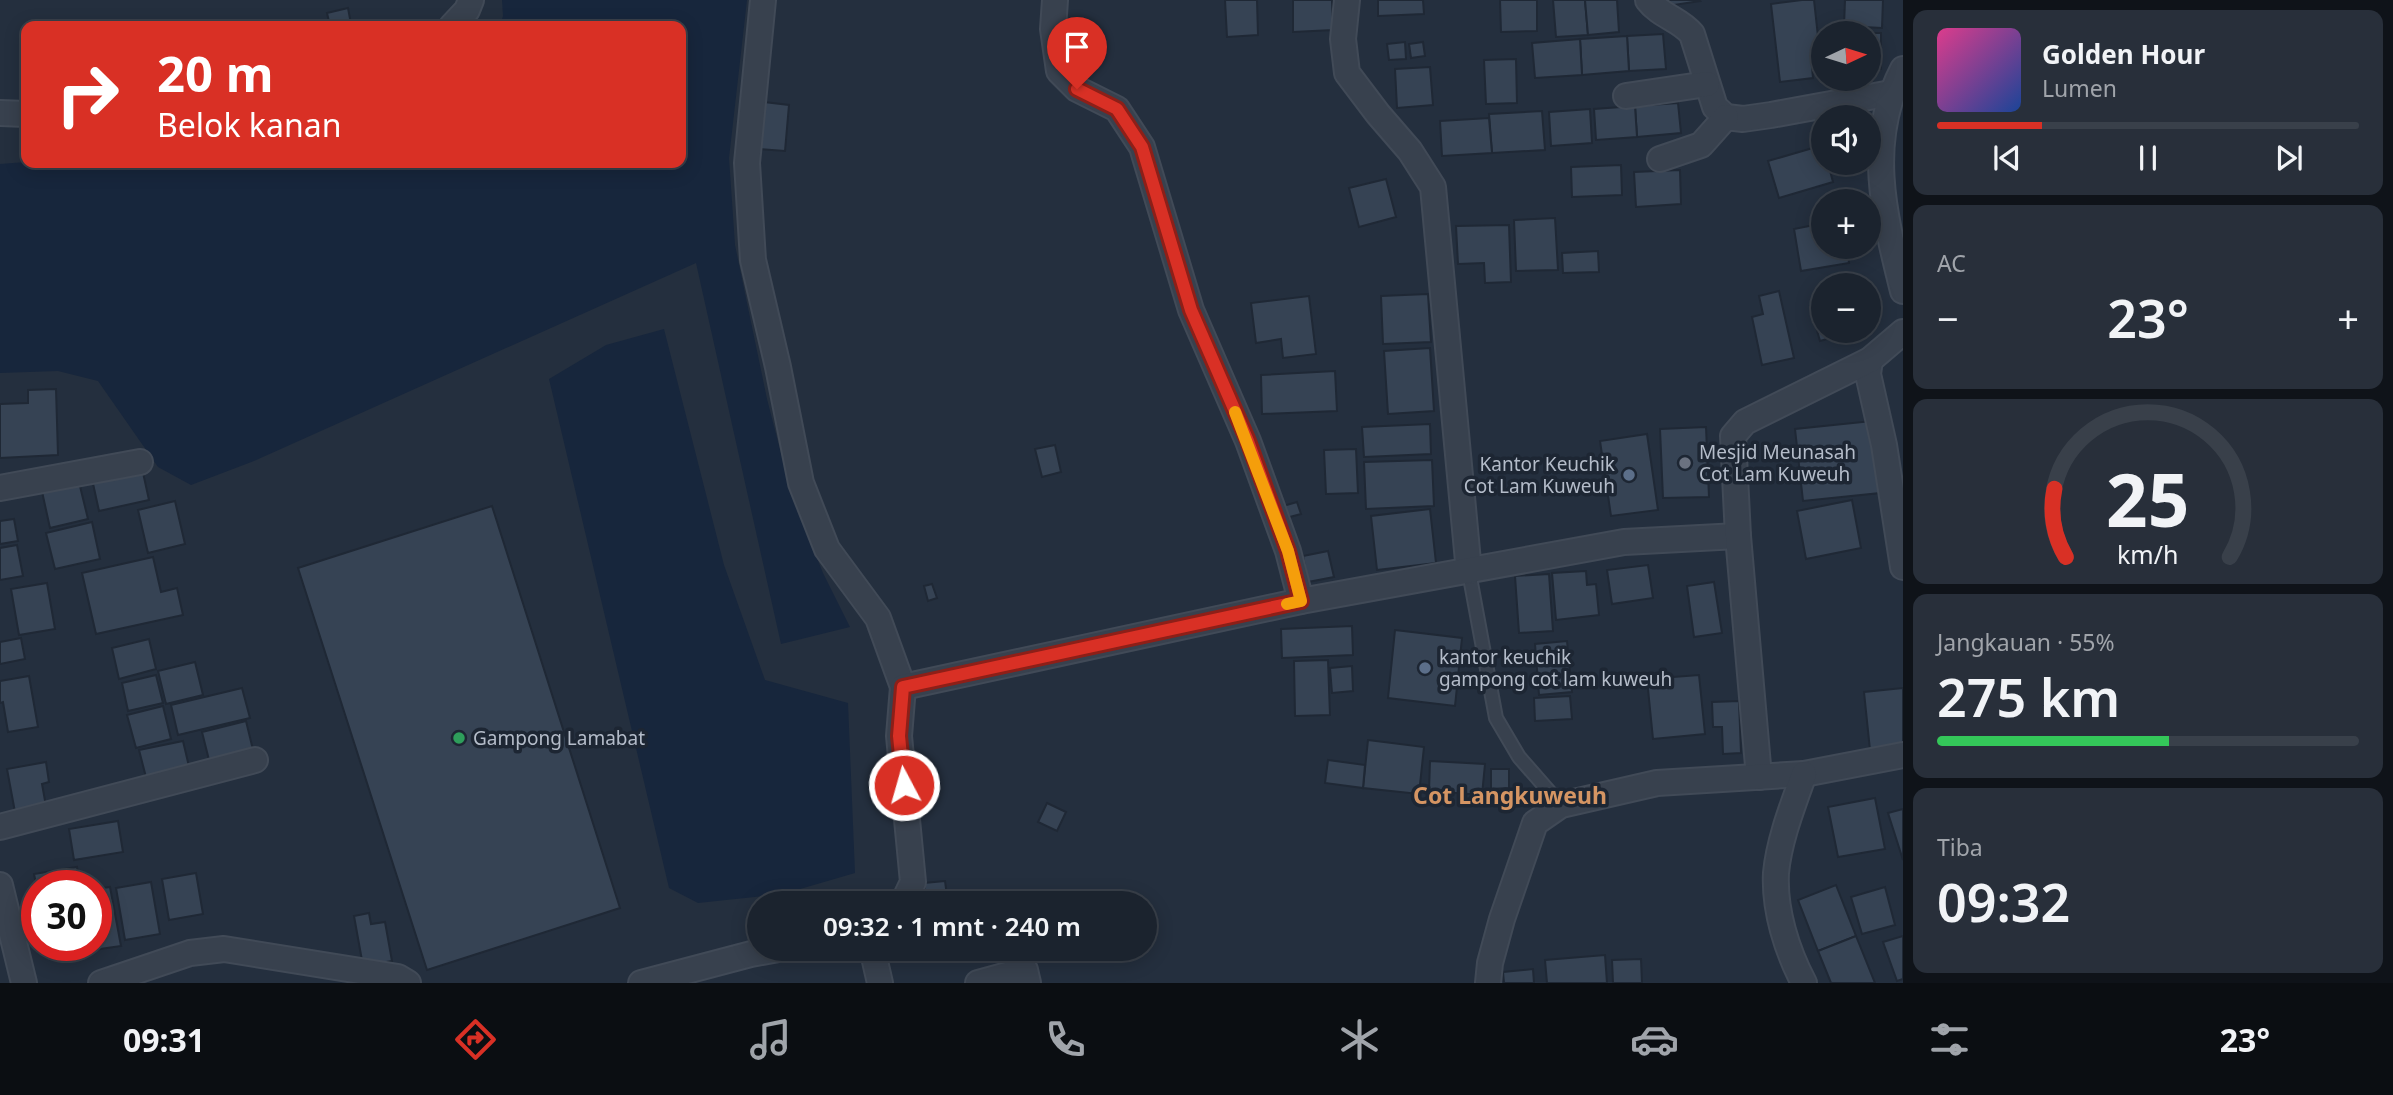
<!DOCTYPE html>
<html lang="id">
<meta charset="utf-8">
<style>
:root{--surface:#1b232e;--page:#282f3a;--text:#f1f3f6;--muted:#a0a4aa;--line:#39404a;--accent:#d93025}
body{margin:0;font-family:"Noto Sans",sans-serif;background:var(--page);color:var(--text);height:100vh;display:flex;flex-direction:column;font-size:26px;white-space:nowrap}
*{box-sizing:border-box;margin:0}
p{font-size:23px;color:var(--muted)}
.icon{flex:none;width:38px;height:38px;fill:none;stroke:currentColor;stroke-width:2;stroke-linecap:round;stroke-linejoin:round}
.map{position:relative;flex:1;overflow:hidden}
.details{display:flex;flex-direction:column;gap:10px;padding:10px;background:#0f1319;width:490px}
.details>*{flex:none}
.guide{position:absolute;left:21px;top:21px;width:665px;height:147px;border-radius:14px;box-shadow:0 4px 18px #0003,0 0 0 2px var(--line);background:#d93025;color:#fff;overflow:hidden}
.needle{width:46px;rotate:86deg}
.buttons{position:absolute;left:1811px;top:21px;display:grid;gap:14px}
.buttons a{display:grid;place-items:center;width:70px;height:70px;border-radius:50%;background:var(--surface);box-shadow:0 4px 18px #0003,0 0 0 2px var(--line);font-size:35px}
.speed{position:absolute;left:21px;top:870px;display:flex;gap:14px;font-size:35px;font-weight:700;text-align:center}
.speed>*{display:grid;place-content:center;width:91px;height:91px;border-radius:50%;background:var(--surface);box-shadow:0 4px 18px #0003,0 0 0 2px var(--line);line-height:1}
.speed .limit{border:10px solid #d22;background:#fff;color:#111}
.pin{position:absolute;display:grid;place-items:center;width:60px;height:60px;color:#fff;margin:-72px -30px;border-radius:50% 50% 50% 0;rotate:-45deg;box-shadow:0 0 7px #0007}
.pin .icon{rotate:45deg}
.me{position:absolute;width:77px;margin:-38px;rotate:354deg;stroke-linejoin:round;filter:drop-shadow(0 0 5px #0008)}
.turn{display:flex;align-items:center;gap:24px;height:147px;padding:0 21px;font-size:32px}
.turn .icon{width:91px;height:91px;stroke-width:2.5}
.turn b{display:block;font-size:49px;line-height:60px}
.big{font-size:52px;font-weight:600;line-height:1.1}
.details .widget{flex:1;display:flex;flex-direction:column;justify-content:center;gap:10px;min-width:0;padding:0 24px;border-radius:14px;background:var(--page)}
.details .dial{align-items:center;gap:0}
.dial svg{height:182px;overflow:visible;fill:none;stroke:var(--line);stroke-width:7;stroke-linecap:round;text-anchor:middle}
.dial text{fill:var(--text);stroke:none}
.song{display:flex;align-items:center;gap:21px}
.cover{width:84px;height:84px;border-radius:10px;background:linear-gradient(135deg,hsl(330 70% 55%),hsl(220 70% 35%))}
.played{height:7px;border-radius:4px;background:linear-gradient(90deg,var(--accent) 25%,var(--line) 25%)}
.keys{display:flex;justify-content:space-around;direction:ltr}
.heat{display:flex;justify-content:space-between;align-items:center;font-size:38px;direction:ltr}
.charge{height:10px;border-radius:5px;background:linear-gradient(90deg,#34c759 55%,var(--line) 0)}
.trip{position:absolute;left:747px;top:891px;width:410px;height:70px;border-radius:35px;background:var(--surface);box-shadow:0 4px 18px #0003,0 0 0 2px var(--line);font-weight:600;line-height:70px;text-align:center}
.dock{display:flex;height:112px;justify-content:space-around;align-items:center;background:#0b0e12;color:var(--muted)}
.dock .icon{width:49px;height:49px}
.dock .on{color:var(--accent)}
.dock b{font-size:32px;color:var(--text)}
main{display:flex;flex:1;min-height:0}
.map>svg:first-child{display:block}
.water{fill:#17263c}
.building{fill:#364354;stroke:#1f2835;stroke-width:2}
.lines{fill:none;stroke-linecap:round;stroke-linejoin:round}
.lane-casing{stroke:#414a57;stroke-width:16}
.street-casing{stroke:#414a57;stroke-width:28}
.lane{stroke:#38414e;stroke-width:12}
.street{stroke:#38414e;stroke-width:24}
.route-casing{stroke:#8d1f18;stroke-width:18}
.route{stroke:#d93025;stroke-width:12}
.slow{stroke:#f59e0b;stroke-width:12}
.worship-dot{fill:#6b7280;stroke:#1d2633;stroke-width:2.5}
.service-dot{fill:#5c6f8a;stroke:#1d2633;stroke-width:2.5}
.leisure-dot{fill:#2e9e5b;stroke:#1d2633;stroke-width:2.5}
.labels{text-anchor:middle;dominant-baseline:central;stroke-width:7;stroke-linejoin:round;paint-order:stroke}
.poi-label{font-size:19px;fill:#b4bcc9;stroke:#1d2633;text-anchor:start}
.quarter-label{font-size:23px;font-weight:bold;fill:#d59563;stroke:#1d2633}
</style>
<main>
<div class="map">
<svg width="1903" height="983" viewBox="0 0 1903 983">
<rect width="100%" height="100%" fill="#242f3e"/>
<g class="water">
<polygon points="502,0 747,0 729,158 735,245 767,399 792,496 823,573 850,627 781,644 696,263 254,461 191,485 158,467 98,381 58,371 0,373 0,164 26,162 681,163 681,26 500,26 503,16"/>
<polygon points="664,329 724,565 765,680 848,703 855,873 783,894 698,903 669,888 549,379 606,345"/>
</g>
<g class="building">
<polygon points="1225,0 1257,0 1258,35 1227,37"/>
<polygon points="1293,0 1332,0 1333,30 1293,32"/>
<polygon points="1378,0 1423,0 1424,14 1378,16"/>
<polygon points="1500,0 1537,0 1537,31 1501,32"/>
<polygon points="1553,0 1585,0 1588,35 1556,37"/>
<polygon points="1585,0 1617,0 1619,32 1588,35"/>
<polygon points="1659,0 1699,0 1700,1 1661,7"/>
<polygon points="1802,0 1814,0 1820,55 1811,56 1813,78 1780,82 1771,4"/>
<polygon points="1845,0 1883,0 1882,28 1844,26"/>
<polygon points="348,8 351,24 330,26 327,13"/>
<rect x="1869" y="33" width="12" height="36"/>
<polygon points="1663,34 1666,69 1629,71 1627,36"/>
<polygon points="1627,36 1629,71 1582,75 1580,39"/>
<polygon points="1580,39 1582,75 1535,78 1532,43"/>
<polygon points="1405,42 1406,59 1389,60 1387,44"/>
<polygon points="1423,42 1425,56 1411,58 1409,44"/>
<polygon points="1516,59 1517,103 1486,104 1484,60"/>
<polygon points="1430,67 1433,105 1397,108 1395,69"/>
<polygon points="764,102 789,105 785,151 760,149"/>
<polygon points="1678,103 1681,133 1637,137 1635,106"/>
<polygon points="1635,106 1637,137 1596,140 1594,109"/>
<polygon points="1590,109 1592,143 1551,146 1549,112"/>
<polygon points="1542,111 1545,150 1492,153 1489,114"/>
<polygon points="1489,118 1492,153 1442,156 1440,121"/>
<polygon points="1823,145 1824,163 1828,163 1833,182 1779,198 1768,161"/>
<polygon points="1621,165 1622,195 1572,197 1571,167"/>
<polygon points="1680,170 1681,204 1636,207 1634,172"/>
<polygon points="1386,179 1396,217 1359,227 1349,188"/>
<polygon points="1555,218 1558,270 1516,271 1514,220"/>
<polygon points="1824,223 1824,247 1847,247 1849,263 1801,271 1794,229"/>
<polygon points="1509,225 1511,282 1485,283 1484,263 1458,264 1456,226"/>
<polygon points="1598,251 1599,272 1563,273 1562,253"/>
<polygon points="1779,291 1794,358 1762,365 1752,317 1763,314 1759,296"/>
<polygon points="1428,294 1431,342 1383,344 1381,296"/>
<polygon points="1309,296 1316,354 1283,358 1281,339 1256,343 1251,303"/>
<polygon points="1824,302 1824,331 1855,331 1820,341 1810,306"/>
<polygon points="1430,348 1434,411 1388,414 1384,351"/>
<polygon points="1335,371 1337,411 1262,414 1261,375"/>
<polygon points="56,389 58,455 0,458 0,404 28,403 28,390"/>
<polygon points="1872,421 1880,493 1803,501 1795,429"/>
<polygon points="1430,424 1431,454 1364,457 1362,427"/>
<polygon points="1706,427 1709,497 1663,498 1660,429"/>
<polygon points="1647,434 1658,510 1611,516 1600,441"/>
<polygon points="1055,445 1061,472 1042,477 1035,449"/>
<polygon points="1356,449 1358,493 1326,494 1324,450"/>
<polygon points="1432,460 1434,506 1366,509 1364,462"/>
<polygon points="142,468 149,500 99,511 92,479"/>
<polygon points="78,478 88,519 50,528 41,487"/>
<polygon points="1852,500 1861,548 1806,559 1797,511"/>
<polygon points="175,501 185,544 148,553 138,510"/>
<polygon points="1297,502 1301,514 1286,518 1283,506"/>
<polygon points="492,506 620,908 427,970 298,568"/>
<polygon points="1430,509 1436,563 1377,570 1371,516"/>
<polygon points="14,519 18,541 0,544 0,521"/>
<polygon points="92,522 100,559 55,569 46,533"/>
<polygon points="17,545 23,576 0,580 0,548"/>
<polygon points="1328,551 1334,577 1308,582 1303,556"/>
<polygon points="153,557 161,592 177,588 183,615 96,634 82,573"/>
<polygon points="1648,565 1653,598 1612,604 1607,570"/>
<polygon points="1586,571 1587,585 1596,584 1599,615 1556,620 1552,573"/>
<polygon points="1549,574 1553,631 1519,633 1515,576"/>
<polygon points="1714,582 1722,633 1694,637 1687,586"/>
<polygon points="47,583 55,629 19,635 11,589"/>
<polygon points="932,584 937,598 928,601 924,586"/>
<polygon points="1352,626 1353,655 1282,658 1281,629"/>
<polygon points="1395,630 1462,638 1455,706 1388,698"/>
<polygon points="21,638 25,659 0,664 0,642"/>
<polygon points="149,639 156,669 119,679 112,648"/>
<polygon points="1567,641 1572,692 1539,695 1535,644"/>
<polygon points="1328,660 1330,715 1295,716 1294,661"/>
<polygon points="195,662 203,695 166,704 158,671"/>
<polygon points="1352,666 1353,691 1332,693 1330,668"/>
<polygon points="156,675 163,703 128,711 122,683"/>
<polygon points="1699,675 1705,734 1653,739 1647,679"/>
<polygon points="29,676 38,727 8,732 3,702 0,703 0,681"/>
<polygon points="242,688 250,718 178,735 171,705"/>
<polygon points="1903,688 1903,747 1870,750 1864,692"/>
<polygon points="1570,696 1572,719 1535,721 1534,698"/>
<polygon points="1739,701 1741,753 1723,754 1722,727 1713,727 1712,702"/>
<polygon points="163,706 171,739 136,748 127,715"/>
<polygon points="246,721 255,758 211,768 202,732"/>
<polygon points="1368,740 1424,747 1419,794 1363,788"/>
<polygon points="183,741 191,775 148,785 139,750"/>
<polygon points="1328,760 1365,765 1363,788 1325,783"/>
<polygon points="1430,761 1485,764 1482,795 1429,791"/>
<polygon points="46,762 49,782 42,784 46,806 15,812 7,769"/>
<polygon points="1491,769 1509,769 1509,788 1491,789"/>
<polygon points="1875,798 1885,849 1838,857 1828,807"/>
<polygon points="1047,803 1066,812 1057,831 1038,822"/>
<polygon points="1903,809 1903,860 1888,813"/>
<polygon points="118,821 123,852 74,860 69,829"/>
<polygon points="77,867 80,886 37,886 37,889 34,874"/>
<polygon points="196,873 203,914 169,920 162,879"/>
<polygon points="945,881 948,903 926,903 924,883"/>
<polygon points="151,882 160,934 125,940 116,888"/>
<polygon points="1836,885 1856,936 1818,951 1798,900"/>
<polygon points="110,887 121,946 93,950 93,945 96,945 96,889"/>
<polygon points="1885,887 1895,925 1862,934 1851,897"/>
<polygon points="369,913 371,924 385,922 392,961 363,966 354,916"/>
<polygon points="1856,936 1875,983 1831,983 1818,951"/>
<polygon points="1903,936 1903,979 1897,981 1883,942"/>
<polygon points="1605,955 1607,983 1547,983 1545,960"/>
<polygon points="1641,959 1642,983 1613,983 1612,960"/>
<polygon points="1533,969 1534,983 1504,983 1503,972"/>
</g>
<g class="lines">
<g class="lane-casing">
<polyline id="lane" points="1469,572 1496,718 1519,757 1561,805"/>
</g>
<g class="street-casing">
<g id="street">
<polyline points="763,0 747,163 753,260 778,367 801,483 827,549 878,618 903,687 899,736 913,882 903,903"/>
<polyline points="1055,0 1053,29 1059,71 1077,89 1117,109 1142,147 1191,310 1248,441 1288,551 1301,601"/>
<polyline points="1347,0 1343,39 1347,73 1378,114 1410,151 1433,187 1469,572"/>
<path d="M1648 0C1660 16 1680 19 1692 34L1715 107 1726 117 1743 119 1771 115 1891 93"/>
<polyline points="452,26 467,10 471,0"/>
<path d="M1903 69C1865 142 1884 215 1903 291"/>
<polyline points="1626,96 1707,84"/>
<polyline points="0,113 26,114"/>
<polyline points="1660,159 1701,145 1726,117"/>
<polyline points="1870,360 1868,374 1884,445 1903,567"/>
<polyline points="0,488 140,462"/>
<polyline points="903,687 1301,601 1624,542 1738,536"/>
<polyline points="1759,777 1738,536 1733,436 1745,422 1870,360 1903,332"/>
<polyline points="0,827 255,760"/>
<polyline points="0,885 24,983"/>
<polyline points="872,948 880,983"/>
<polyline points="101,983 190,953 224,949 398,977 408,983"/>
<polyline points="641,983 751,954 784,948"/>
<polyline points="978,983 1025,970 1028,983"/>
<polyline points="1488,983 1490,963 1502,919 1535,823 1561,805 1657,783 1804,774 1903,755"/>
<path d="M1804 983C1787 951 1774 910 1776 873 1779 840 1793 805 1804 774"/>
</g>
</g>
<use href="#lane" class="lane"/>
<use href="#street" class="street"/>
</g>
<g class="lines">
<g class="route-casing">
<polyline id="route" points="904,785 899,736 903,687 1301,601 1288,551 1248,441 1191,310 1142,147 1117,109 1077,89"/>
</g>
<use href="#route" class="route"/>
<polyline class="slow" points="1235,412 1288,551 1301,601 1287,604"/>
</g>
<circle class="worship-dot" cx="1685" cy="463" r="7"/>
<g class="service-dot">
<circle cx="1629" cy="475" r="7"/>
<circle cx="1425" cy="668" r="7"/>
</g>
<circle class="leisure-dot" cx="459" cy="738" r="7"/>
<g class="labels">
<g class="poi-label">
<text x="1699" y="452">Mesjid Meunasah<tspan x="1699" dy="22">Cot Lam Kuweuh</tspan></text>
<text x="1615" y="464" text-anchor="end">Kantor Keuchik<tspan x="1615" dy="22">Cot Lam Kuweuh</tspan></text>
<text x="1439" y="657">kantor keuchik<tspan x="1439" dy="22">gampong cot lam kuweuh</tspan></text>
<text x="473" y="738">Gampong Lamabat</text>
</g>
<g class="quarter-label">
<text x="1510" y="795">Cot Langkuweuh</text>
</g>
</g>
</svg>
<div class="buttons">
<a><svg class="needle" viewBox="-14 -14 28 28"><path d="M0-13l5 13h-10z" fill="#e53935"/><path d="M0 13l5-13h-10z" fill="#a0a4aa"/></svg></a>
<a><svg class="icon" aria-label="sound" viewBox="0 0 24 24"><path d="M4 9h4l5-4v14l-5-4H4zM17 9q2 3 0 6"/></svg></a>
<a>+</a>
<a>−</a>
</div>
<div class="speed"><div class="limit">30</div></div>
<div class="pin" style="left:1077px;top:89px;background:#d93025"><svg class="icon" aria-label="arrive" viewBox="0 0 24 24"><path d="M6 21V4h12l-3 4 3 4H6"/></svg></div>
<svg class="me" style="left:904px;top:785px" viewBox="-20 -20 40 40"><circle r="17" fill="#d93025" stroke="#fff" stroke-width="3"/><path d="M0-11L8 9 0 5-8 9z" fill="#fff"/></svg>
<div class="trip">09:32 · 1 mnt · 240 m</div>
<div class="guide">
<div class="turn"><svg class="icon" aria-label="right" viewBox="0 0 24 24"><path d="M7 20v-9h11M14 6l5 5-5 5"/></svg><div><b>20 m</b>Belok kanan</div></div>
</div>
</div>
<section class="details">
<div class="widget">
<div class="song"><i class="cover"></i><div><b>Golden Hour</b><p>Lumen</p></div></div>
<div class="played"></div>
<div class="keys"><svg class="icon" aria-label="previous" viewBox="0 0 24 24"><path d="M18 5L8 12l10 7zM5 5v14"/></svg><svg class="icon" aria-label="pause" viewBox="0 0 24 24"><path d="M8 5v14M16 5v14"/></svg><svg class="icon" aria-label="next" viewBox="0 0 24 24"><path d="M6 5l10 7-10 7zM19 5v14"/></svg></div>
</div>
<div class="widget"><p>AC</p>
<div class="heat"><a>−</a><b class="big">23°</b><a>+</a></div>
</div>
<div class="widget dial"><svg viewBox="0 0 100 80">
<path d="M14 69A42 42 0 1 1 86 69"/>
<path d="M14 69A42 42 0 0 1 9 39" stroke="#d93025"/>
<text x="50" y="56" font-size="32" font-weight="700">25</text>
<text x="50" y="72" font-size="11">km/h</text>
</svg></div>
<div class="widget"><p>Jangkauan · 55%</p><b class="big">275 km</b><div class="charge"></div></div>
<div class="widget"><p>Tiba</p><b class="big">09:32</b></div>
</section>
</main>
<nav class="dock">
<b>09:31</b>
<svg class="icon on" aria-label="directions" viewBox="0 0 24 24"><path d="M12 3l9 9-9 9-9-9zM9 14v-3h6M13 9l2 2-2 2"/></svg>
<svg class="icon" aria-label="music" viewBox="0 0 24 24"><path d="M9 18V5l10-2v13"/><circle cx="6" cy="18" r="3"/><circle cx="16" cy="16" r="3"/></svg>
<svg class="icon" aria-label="phone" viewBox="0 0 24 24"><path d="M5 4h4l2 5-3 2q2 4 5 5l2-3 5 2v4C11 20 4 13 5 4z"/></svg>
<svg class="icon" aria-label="climate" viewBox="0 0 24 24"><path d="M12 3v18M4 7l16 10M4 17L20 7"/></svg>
<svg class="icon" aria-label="car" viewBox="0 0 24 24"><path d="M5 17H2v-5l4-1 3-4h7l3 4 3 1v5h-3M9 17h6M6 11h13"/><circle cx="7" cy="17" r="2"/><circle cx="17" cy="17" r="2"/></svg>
<svg class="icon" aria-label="filters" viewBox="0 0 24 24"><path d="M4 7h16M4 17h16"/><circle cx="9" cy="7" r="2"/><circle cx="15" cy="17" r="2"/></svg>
<b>23°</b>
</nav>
